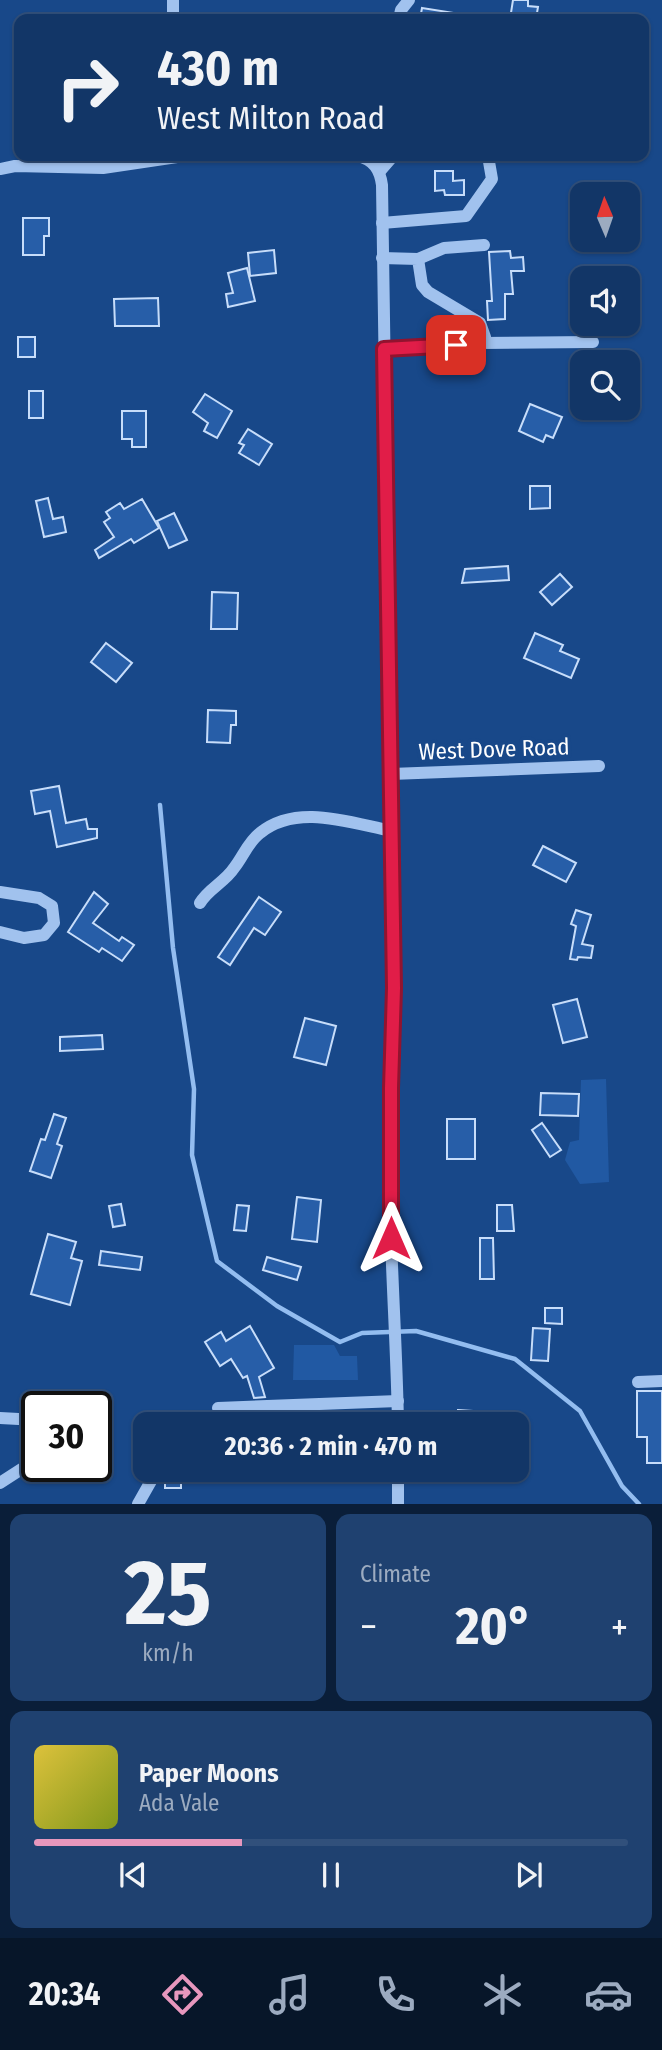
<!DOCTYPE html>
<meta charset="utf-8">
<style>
:root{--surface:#123667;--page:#1f4170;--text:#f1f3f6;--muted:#9cabc0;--line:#31507b;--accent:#e797bd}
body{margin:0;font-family:"Fira Sans Condensed",sans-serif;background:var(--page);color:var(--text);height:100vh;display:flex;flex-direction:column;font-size:26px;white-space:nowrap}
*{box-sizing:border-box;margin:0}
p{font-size:23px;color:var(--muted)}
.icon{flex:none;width:38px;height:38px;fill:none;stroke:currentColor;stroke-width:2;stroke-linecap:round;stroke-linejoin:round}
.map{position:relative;height:1504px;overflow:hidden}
.side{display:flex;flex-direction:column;gap:10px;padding:10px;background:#0a1e39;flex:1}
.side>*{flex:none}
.top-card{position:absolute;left:14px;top:14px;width:635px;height:147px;border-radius:14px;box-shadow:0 2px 5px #0004,0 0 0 2px var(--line);background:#123667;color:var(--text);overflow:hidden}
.needle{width:46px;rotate:358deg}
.fabs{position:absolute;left:570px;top:182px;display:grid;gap:14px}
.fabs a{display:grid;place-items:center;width:70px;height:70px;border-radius:14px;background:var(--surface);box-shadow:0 2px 5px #0004,0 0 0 2px var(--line);font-size:35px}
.speed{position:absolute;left:21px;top:1391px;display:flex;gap:14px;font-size:35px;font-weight:700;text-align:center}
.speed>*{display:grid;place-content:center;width:91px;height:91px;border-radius:50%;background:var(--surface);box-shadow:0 2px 5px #0004,0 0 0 2px var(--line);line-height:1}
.speed .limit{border:4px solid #111;border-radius:10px;background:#fff;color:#111}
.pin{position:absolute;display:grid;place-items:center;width:60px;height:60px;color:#fff;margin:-30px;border-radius:14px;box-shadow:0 4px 10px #0006}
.me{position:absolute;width:77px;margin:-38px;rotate:0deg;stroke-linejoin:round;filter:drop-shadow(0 0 5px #0008)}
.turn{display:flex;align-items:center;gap:24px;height:147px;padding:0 28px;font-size:32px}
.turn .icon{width:91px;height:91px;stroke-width:2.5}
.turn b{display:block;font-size:49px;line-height:60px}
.big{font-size:52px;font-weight:700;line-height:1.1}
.side .tile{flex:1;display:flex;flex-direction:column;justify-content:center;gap:10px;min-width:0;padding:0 24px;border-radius:14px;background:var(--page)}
.side .dial{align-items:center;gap:0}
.dial b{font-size:91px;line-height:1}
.song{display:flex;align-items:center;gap:21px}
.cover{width:84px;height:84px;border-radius:10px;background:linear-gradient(135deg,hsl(50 70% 55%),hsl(70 70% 35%))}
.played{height:7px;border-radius:4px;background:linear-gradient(90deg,var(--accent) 35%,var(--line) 35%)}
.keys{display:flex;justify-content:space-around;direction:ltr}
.heat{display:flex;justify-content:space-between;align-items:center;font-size:38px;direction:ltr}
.side .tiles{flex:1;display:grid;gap:10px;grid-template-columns:1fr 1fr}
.tile:last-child{grid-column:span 2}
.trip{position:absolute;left:133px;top:1412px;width:396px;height:70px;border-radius:14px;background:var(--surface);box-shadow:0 2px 5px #0004,0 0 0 2px var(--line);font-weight:700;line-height:70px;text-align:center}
.menu{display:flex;height:112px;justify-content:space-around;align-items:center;background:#071629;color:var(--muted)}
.menu .icon{width:49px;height:49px}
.menu .active{color:var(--accent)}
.menu b{font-size:32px;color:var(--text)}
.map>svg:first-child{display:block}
.green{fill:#2159a3}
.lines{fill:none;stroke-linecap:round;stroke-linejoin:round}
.stream{stroke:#93bdf0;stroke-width:4.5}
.building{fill:#275ea8;stroke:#c7ddfa;stroke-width:2}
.minor{stroke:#a1c2ee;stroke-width:12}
.route-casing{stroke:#92132f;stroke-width:18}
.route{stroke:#e11d48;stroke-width:12}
.labels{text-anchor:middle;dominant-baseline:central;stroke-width:7;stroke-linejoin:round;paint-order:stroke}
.street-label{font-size:23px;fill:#fff;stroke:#184889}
</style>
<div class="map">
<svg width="662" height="1504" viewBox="0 0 662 1504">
<rect width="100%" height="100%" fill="#184889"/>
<g class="green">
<polygon points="606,1079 609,1182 580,1184 565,1160 570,1142 579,1140 581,1080"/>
<polygon points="294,1345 334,1345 340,1356 357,1356 358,1380 293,1380"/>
</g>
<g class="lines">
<polyline class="stream" points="160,805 173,948 194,1089 192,1155 217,1261 277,1306 340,1342 362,1333 416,1331 515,1359 580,1411 622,1486 639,1504"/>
</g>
<g class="building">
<polygon points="513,0 528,0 528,6 538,7 536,19 510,19"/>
<polygon points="422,8 454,13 453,19 420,19"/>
<polygon points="435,171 453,171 453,181 464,180 464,195 445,195 444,190 435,191"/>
<polygon points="23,218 49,218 49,236 44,236 44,255 23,255"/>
<polygon points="274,250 276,273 250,276 248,253"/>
<polygon points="510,251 511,258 523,257 524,271 511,271 513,294 505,294 505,319 488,320 487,301 492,301 489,252"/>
<polygon points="247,268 255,301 228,307 226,294 233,293 228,273"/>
<polygon points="158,298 159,326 115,326 114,299"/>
<rect x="18" y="337" width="17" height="20"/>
<rect x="29" y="391" width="14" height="27"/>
<polygon points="205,394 232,411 217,438 204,431 208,423 193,412"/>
<polygon points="530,404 562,417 553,438 546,435 543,442 519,431"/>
<polygon points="122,411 146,411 146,447 132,447 132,439 122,439"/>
<polygon points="248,429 272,444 259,465 239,453 244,445 239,443"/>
<polygon points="530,486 550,486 550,508 530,509"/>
<polygon points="48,498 53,519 63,517 66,532 44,537 36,501"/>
<polygon points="142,499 159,528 134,543 131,539 99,558 95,550 114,537 104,522 110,518 106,512 120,503 124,509"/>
<polygon points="174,513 187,540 169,548 157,521"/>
<polygon points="508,566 509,580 462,583 465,569"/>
<polygon points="560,574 572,587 552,605 540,592"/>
<polygon points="212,592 238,593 237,629 211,629"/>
<polygon points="535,633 563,645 560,651 579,659 571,678 524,658"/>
<polygon points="106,643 132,663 116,682 91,662"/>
<polygon points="208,710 236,711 236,725 231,725 230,743 207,742"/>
<polygon points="59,786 66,823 86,819 88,829 97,829 97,838 57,847 50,811 35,814 31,791"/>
<polygon points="543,846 576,863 566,882 533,865"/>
<polygon points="94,892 108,904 93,923 119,941 122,937 134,945 122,961 102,948 99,952 68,932"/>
<polygon points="259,897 281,912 265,935 254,928 230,965 218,957"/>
<polygon points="576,910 591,915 582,944 593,946 591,958 578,957 577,960 570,959 576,926 571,924"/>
<polygon points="577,999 587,1037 563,1043 553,1005"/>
<polygon points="305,1018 336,1026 326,1065 294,1057"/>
<polygon points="102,1035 103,1049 60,1051 60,1037"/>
<polygon points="541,1093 579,1094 578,1116 540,1115"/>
<polygon points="54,1114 66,1118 57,1144 62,1146 51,1178 30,1171 41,1139 45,1140"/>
<rect x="447" y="1119" width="28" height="40"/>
<polygon points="542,1123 561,1150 550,1157 532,1130"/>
<polygon points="297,1197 321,1200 317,1242 292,1239"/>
<polygon points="121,1204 125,1225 113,1227 109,1206"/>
<polygon points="237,1205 249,1206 246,1231 234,1230"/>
<polygon points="497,1205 512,1205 514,1231 497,1231"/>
<polygon points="48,1234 76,1242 71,1258 82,1261 70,1305 31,1294"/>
<polygon points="480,1238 493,1238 494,1279 480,1279"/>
<polygon points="101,1251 142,1257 140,1270 99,1265"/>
<polygon points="267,1257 301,1267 297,1280 263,1270"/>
<polygon points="545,1308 562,1308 562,1324 545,1323"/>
<polygon points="250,1326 274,1368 259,1377 265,1397 254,1398 247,1376 243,1378 231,1359 220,1366 205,1342 221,1332 226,1341"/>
<polygon points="533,1328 550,1329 548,1361 531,1360"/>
<polygon points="637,1391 662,1391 662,1463 647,1463 647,1437 637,1437"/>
<polygon points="458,1410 503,1413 502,1424 457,1424"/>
<rect x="165" y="1470" width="16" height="18"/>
</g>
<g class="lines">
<g class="minor">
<polyline points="173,0 173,19"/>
<polyline points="399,19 401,10 409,0"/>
<path d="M358 156C374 160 380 170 382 185L394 987C392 1071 389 1155 391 1238 393 1300 397 1362 398 1424"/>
<polyline points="0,169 15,166 103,168 177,157 239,156"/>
<polyline points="380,171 393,156"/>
<polyline points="382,223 466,216 492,179 488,156"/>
<polyline points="382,258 418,259 422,285 428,292 480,323 485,337 480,343"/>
<polyline points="418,259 444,248 484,245"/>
<polyline points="384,350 480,343 593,342"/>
<polyline points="391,774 599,766"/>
<polyline points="0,892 39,898 52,906 54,923 44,935 24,938 0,932"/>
<path d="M200 903C208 889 225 882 234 868 243 857 248 842 260 833 297 803 350 823 392 831"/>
<polyline points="638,1382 662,1381"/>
<polyline points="218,1408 398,1401"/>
<polyline points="0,1418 37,1420"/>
<polyline points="398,1470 398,1504"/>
<polyline points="0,1483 37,1459"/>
<polyline points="138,1504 151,1481"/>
</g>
</g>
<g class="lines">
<g class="route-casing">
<polyline id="route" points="391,1238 391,1088 394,988 384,349 456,345"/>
</g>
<use href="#route" class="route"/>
</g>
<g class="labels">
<g class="street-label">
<text transform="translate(494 749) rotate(-2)">West Dove Road</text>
</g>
</g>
</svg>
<div class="fabs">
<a><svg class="needle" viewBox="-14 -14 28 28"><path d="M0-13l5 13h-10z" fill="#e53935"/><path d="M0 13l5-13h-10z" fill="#9cabc0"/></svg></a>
<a><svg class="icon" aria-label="sound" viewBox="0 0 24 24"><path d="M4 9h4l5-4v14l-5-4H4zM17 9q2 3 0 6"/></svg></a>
<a><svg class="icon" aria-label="search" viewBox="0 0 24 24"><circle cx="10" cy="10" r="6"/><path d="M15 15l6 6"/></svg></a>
</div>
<div class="speed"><div class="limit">30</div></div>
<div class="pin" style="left:456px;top:345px;background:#d93025"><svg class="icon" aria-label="arrive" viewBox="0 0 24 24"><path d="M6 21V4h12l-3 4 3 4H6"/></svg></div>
<svg class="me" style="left:391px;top:1238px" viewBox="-20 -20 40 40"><path d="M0-17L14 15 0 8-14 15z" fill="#e11d48" stroke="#fff" stroke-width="4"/></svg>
<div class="trip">20:36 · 2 min · 470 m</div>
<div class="top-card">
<div class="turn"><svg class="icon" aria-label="right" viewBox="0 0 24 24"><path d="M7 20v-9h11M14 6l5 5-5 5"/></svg><div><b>430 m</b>West Milton Road</div></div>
</div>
</div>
<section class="side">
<div class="tiles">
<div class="tile dial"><b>25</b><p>km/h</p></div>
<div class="tile"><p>Climate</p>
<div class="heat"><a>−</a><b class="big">20°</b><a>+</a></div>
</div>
<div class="tile">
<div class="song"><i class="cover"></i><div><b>Paper Moons</b><p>Ada Vale</p></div></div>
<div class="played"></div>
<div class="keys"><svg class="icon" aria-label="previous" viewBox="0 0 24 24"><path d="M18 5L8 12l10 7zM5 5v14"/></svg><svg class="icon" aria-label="pause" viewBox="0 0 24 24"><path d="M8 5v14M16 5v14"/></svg><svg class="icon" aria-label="next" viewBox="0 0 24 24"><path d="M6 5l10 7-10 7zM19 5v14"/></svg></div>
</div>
</div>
</section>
<nav class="menu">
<b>20:34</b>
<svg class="icon active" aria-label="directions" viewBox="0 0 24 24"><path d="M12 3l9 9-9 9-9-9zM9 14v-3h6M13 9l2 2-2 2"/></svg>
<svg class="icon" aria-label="music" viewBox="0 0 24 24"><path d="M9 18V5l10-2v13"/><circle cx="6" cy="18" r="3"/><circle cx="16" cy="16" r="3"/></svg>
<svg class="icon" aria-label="phone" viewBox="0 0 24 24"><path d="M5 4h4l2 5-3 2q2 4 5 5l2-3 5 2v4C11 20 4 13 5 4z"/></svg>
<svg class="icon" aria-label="climate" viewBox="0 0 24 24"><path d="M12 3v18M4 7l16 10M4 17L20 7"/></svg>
<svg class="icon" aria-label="car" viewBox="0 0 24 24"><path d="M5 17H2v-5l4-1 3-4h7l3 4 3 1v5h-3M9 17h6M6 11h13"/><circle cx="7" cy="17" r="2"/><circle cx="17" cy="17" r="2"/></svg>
</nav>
